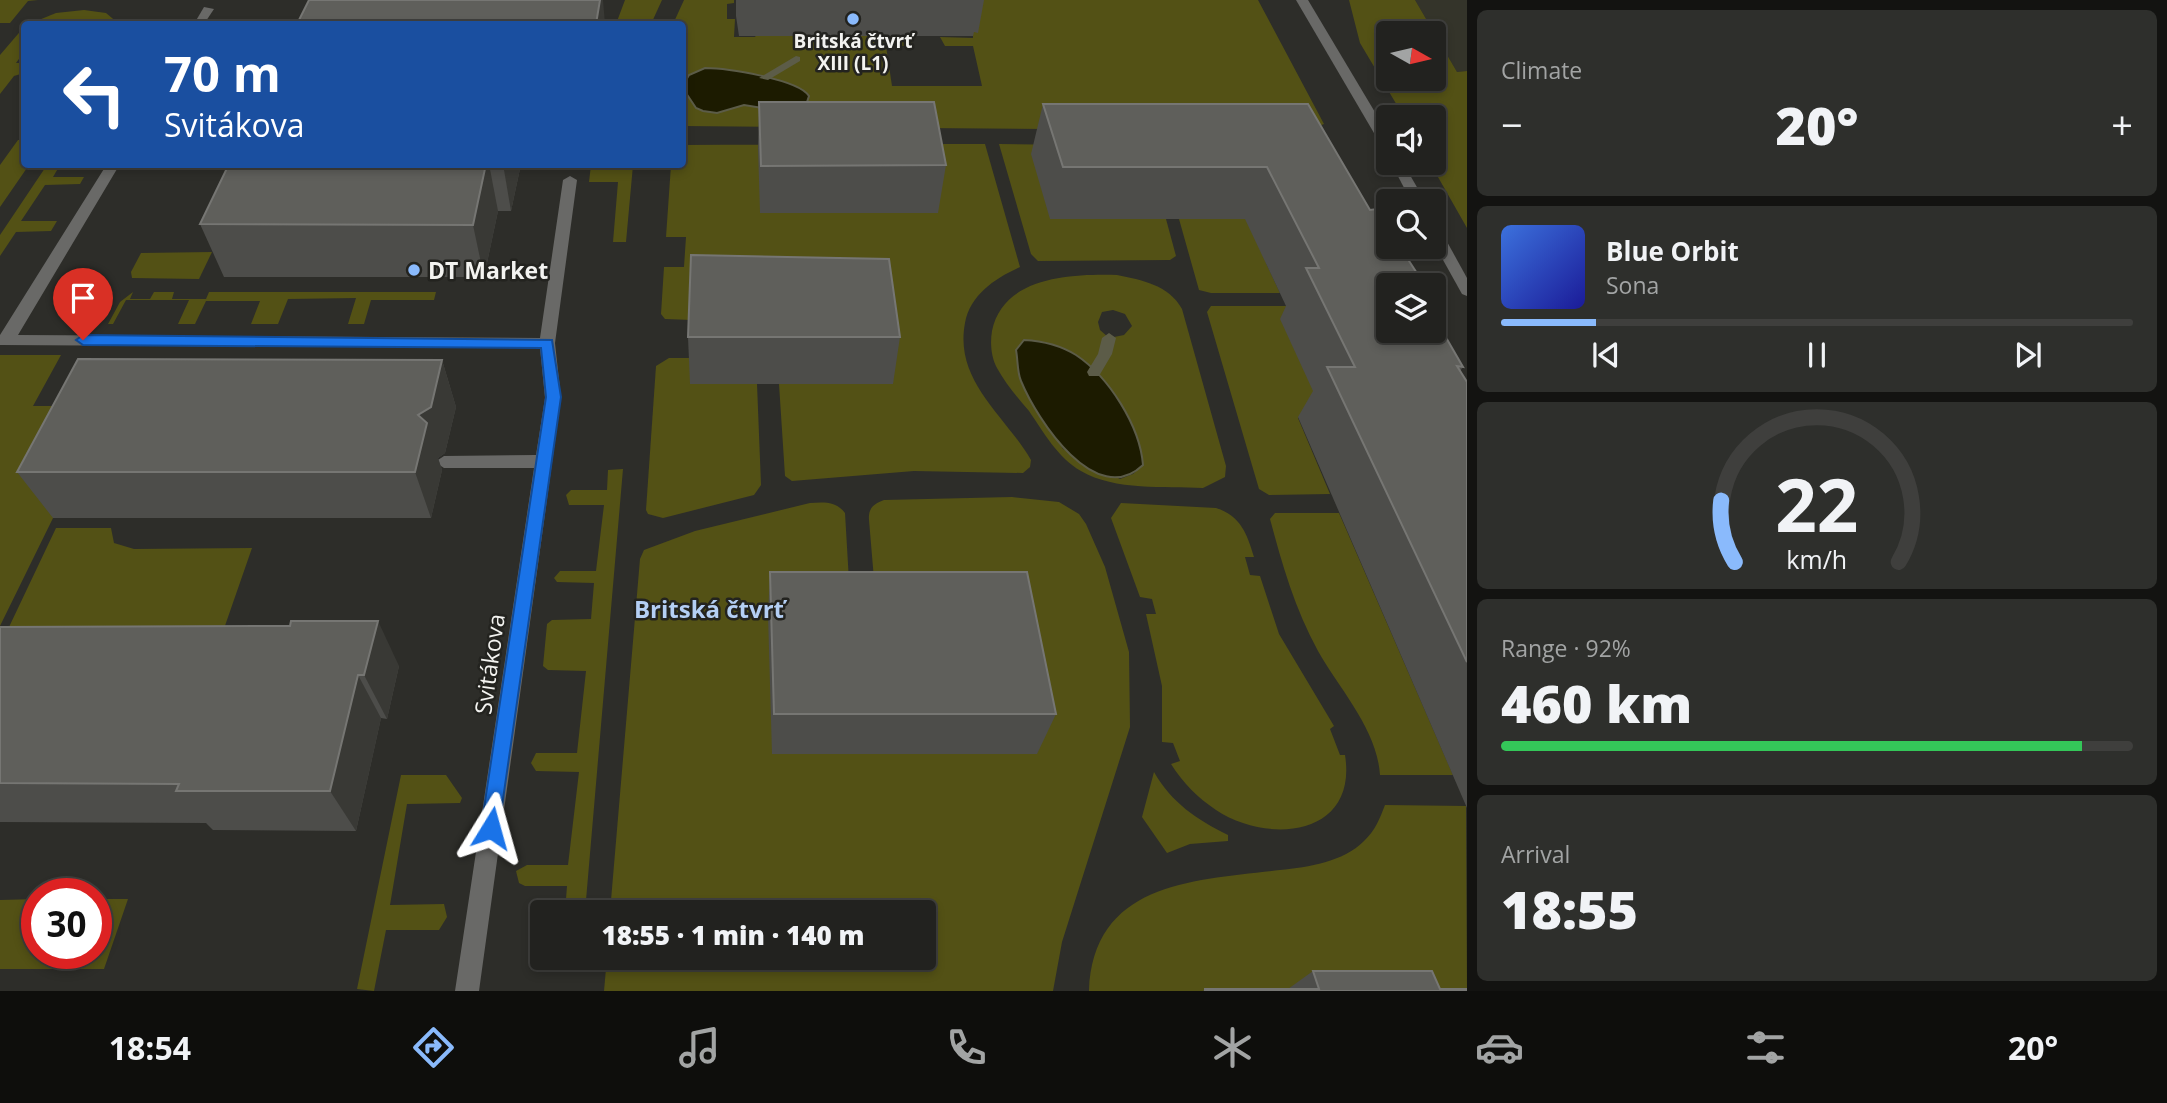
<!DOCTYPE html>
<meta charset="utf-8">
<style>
:root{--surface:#22221f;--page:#2e2f2c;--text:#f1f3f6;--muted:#a2a4a4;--line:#3f3f3d;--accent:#8abafc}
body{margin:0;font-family:"Open Sans",sans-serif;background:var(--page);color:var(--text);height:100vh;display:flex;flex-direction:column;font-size:26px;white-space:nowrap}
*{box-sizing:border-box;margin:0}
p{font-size:23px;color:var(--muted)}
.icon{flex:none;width:38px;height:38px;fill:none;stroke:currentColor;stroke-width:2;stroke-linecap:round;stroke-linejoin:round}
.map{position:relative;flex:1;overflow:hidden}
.sheet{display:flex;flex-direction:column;gap:10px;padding:10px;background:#131311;width:700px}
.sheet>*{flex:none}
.guide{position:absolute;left:21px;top:21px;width:665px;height:147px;border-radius:7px;box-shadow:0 4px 10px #0003,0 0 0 2px var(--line);background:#1a4fa0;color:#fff;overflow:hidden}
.needle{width:46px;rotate:98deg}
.fabs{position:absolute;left:1376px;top:21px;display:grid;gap:14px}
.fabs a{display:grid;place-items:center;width:70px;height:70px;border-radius:7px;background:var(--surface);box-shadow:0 4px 10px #0003,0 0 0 2px var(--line);font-size:35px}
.speed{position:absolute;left:21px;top:878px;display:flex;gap:14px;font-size:35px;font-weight:700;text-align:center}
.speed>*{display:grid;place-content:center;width:91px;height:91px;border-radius:50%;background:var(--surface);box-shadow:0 4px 10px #0003,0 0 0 2px var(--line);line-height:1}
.speed .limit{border:10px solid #d22;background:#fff;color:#111}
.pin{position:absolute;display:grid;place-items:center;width:60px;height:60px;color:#fff;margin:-72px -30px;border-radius:50% 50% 50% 0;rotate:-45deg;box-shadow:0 0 7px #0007}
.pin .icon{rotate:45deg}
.me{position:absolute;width:77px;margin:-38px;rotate:8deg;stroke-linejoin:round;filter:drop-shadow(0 0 5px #0008)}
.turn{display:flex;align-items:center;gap:24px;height:147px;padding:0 28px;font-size:32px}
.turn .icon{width:91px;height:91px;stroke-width:2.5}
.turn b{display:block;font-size:49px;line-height:60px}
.big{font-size:52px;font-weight:800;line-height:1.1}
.sheet .card{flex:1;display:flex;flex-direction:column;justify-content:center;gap:10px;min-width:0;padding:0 24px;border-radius:10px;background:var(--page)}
.sheet .dial{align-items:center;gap:0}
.dial svg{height:182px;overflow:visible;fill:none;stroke:var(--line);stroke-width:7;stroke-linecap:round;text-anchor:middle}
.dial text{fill:var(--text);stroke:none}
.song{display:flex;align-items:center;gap:21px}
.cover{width:84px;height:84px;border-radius:10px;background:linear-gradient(135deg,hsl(220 70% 55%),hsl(240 70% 35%))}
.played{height:7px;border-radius:4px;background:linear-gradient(90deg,var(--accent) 15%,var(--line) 15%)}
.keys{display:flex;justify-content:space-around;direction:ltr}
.heat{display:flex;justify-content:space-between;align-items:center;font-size:38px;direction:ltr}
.charge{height:10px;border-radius:5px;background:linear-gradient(90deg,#34c759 92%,var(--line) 0)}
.trip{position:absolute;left:530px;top:900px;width:406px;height:70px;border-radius:7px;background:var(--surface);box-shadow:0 4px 10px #0003,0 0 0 2px var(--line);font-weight:800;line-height:70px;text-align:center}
.tabs{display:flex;height:112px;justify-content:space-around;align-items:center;background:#0e0e0c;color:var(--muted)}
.tabs .icon{width:49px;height:49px}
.tabs .current{color:var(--accent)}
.tabs b{font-size:32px;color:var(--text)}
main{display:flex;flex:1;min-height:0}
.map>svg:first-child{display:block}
.built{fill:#34342a}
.green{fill:#535115;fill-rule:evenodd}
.water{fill:#1c1b00;stroke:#5c5c48;stroke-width:2}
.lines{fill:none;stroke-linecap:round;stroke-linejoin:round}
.stream{fill:#5c5c48;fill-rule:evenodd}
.minor{fill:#696967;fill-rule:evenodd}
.wall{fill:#4d4d4a}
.shaded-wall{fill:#393935}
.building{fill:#5f5f5b;stroke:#767673;stroke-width:2}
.route{fill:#1a73e8;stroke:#114b97;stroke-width:2}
.poi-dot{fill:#8abafc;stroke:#23231f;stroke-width:2.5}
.labels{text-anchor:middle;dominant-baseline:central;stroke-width:5;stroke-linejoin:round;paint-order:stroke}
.far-poi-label{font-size:19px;font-weight:bold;fill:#f3f3f0;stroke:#23231f}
.poi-label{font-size:23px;font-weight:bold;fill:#f3f3f0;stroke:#23231f;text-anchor:start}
.street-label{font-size:23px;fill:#f3f3f0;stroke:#23231f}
.neighbourhood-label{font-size:24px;font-weight:bold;fill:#b4cff4;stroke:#23231f}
</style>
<main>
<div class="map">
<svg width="1467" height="991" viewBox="0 0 1467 991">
<rect width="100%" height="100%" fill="#2d2d29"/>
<polygon class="built" points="1415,0 1467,0 1467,71 1457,72"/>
<g class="green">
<polygon points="0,0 38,0 28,1 10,23 0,23"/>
<polygon points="625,0 662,0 651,24 616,24"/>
<polygon points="684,0 734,0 734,3 727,4 727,19 735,19 734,37 755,37 757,34 910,36 912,46 886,46 892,86 982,86 973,46 945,46 940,37 973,38 973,0 1258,0 1324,124 1306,131 683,126 682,24 673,24"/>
<path d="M1349 0H1415L1457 72 1467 71V228L1430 163H1433V117H1404L1360 43ZM1388 33H1433V79H1388Z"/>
<polygon points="84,10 106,13 119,24 29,24 56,13"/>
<polygon points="24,27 24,52 16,63 24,63 24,73 14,76 0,94 0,55"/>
<polygon points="18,140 24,140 24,164 29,165 0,207 0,165"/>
<path d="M813 144 760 213H816L934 144H985L1020 267C995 278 970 295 965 323 954 381 1005 415 1031 460L1030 467 1023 473 914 471 792 481 785 476 779 384H892L692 320 665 319 661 314 664 267H684L686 237H666L671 165 682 164 683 145Z"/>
<polygon points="999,144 1155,146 1157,154 1058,154 1050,218 1166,219 1176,256 1170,260 1038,261 1031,254"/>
<polygon points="47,165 60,165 53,177 84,177 80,184 45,185 21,221 57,221 51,231 16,232 0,256 0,235"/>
<polygon points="591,165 633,165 626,242 613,242 618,182 589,182"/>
<polygon points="1179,219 1258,219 1266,263 1280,293 1211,293 1199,290"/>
<polygon points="212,252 199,279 132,278 131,272 141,253"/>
<path d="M1117 275C1142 280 1169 285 1182 309L1226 466 1225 477 1203 488C1165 486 1115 491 1081 471 1058 458 1044 433 1029 411 1018 398 1005 383 997 368 991 357 990 343 992 331 1003 276 1072 274 1117 275ZM1113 310 1125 314 1132 326 1124 335 1109 338 1100 330 1098 322 1102 312ZM1024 340C1101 345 1115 405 1143 465L1133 474 1120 479 1063 449 1028 395Z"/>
<polygon points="133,292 130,299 150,299 154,292 174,292 172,299 206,299 209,292 436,292 434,300 371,300 364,324 348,324 356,298 288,299 278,324 251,324 260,301 206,301 195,324 178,324 189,300 126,300 113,324 108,324 120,302"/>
<polygon points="1211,306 1287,306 1322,383 1298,418 1330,494 1269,495 1259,489 1207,312"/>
<polygon points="0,355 61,355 33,406 108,406 0,626"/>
<polygon points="669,358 691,358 757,384 761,485 754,495 663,518 648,514 646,510 656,366"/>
<polygon points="623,469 585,912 565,912 567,886 525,886 519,883 516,871 527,865 568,865 579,772 536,771 531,763 536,753 577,753 586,671 548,670 543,666 547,624 552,620 591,619 594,583 557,582 554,578 560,571 596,571 604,505 569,505 566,495 571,490 607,490 608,470"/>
<path d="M1012 497 1059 502 1079 514 1086 524 1105 567 1129 652 1130 727 1062 942 1053 991H604L607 957H924V912H610L640 559 644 550 695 531 810 503C824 502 836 501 845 513L851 615 772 754H1037L877 615 869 520C868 509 873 504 884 500Z"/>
<path d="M1121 503 1216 508C1241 516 1247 534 1254 557H1245L1250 575 1260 576 1279 634 1334 726 1330 729 1340 755H1345C1358 836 1269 845 1216 810 1198 798 1183 783 1171 764L1180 761 1173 743 1162 742V686L1146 614H1156L1152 599 1140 597 1111 518Z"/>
<path d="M1275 513H1339L1453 775H1380C1377 729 1340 690 1318 651 1295 609 1282 564 1270 519Z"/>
<polygon points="56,528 111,528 114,543 134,549 252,548 211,666 0,646"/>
<path d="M1154 772C1172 803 1196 819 1228 835V841L1190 844 1167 853 1142 817Z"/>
<polygon points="401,775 446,775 462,798 460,803 407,804 390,905 444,904 447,917 439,930 386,930 374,991 357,989"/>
<path d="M1385 805 1466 806 1467 991H1089C1093 881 1196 880 1280 870 1309 867 1343 862 1364 841 1375 831 1380 818 1385 805Z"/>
<polygon points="37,899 37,954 96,954 96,899 128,899 104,969 0,969 0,900"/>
</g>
<g class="water">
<path d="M705 68C725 68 799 79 809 96L807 102 769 109 744 105 717 113 703 111 696 108 682 87 689 75Z"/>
<path d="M1024 340C1043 341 1060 345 1076 355 1109 377 1140 426 1143 465 1096 510 1037 420 1021 381 1017 372 1018 360 1016 350Z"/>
</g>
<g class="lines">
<g class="stream">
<polygon points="796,56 800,57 800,61 768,80 759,78"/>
<polygon points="1109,333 1116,338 1112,354 1099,376 1089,376 1087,372 1098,354 1102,338"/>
</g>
<g class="minor">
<polygon points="1296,0 1308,0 1388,134 1388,149 1381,145"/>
<polygon points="204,7 214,9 204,24 194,24"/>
<polygon points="1391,163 1403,163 1425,201 1411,201"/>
<polygon points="107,164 120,164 18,335 540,338 563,180 570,176 577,180 555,343 561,398 479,991 455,991 534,468 444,468 435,462 444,456 536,455 545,398 540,348 0,345 0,335"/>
<polygon points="1433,225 1440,229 1467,278 1467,296 1462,294 1433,242"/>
</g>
</g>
<g class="wall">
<polygon points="736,0 984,0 978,33 974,32 973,36 739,36 736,16"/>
<polygon points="759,102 946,165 938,213 760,213 758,149"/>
<polygon points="1043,104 1308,104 1370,210 1422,281 1419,285 1388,285 1463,367 1460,371 1467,382 1467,808 1298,417 1313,391 1280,319 1286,306 1245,219 1050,219 1031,154"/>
<polygon points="229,164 521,164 511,211 498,211 484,277 224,277 200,224"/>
<polygon points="688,337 900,337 893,384 690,384"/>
<polygon points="442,360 456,407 445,453 438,458 442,470 431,518 53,518 17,472"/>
<polygon points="770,572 1056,714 1037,754 772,754 768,615"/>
<polygon points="0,627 399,666 387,719 381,718 356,831 213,830 206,823 0,822"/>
<polygon points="1313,971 1440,989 1467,991 1203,991 1205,989 1288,989"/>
</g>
<g class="shaded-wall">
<polygon points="600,0 603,0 605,24 596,24"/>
<polygon points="486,164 489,164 498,211 484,277 473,225"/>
<polygon points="503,164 521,164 511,211"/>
<polygon points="442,360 456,407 445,453 438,458 442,470 431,518 415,472 418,415"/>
<polygon points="378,621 399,666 387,719 364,675"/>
<polygon points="358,675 381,718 356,831 330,791"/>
</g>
<g class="building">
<polygon points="309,0 600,0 596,24 297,24"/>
<polygon points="759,102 934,102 946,165 761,166"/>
<polygon points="1043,104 1308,104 1370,210 1377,209 1388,227 1388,247 1400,247 1422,281 1414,281 1416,285 1388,285 1388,331 1433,331 1433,315 1463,367 1457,366 1467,382 1467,662 1327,367 1355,367 1306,268 1319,268 1267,167 1063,167"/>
<polygon points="229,164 486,164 473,225 200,224"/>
<polygon points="691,255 889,259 900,337 688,337"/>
<polygon points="78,359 442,360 431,407 418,415 427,423 415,472 17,472"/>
<polygon points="770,572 1027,572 1056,714 774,714"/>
<polygon points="291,621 378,621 364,675 358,675 330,791 176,791 179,784 0,783 0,627 290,626"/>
<polygon points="1313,971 1432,971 1440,989 1467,989 1467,991 1205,991 1205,989 1319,989"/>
</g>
<polygon class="route" points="83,335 552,340 561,397 498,834 491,837 484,834 481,828 546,397 541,348 83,345 76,340"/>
<g class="poi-dot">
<circle cx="853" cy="19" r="7"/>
<circle cx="414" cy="270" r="7"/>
</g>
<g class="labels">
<g class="far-poi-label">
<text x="853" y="41">Britská čtvrť<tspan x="853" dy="22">XIII (L1)</tspan></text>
</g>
<g class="poi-label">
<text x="428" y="270">DT Market</text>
</g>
<g class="street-label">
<text transform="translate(489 664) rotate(-82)">Svitákova</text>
</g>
<g class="neighbourhood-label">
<text x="709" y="608">Britská čtvrť</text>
</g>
</g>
</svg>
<div class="fabs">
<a><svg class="needle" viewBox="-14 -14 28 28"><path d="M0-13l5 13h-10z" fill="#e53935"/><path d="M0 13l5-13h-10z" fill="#a2a4a4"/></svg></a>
<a><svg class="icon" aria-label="sound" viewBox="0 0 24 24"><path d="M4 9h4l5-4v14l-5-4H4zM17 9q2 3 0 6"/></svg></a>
<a><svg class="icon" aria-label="search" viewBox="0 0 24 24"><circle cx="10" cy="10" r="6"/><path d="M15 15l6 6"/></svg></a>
<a><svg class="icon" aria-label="layers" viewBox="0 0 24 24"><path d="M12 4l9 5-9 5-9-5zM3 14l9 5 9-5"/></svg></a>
</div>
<div class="speed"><div class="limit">30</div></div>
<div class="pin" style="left:83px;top:340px;background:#d93025"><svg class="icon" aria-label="arrive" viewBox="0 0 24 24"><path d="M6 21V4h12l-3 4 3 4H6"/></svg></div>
<svg class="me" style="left:491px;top:828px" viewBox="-20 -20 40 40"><path d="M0-17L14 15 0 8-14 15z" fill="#1a73e8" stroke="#fff" stroke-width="4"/></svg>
<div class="trip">18:55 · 1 min · 140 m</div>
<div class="guide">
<div class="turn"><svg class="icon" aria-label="left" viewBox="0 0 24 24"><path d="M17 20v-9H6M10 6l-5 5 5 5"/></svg><div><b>70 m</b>Svitákova</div></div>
</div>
</div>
<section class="sheet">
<div class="card"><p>Climate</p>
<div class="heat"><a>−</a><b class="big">20°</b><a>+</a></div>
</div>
<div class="card">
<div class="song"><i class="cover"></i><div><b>Blue Orbit</b><p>Sona</p></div></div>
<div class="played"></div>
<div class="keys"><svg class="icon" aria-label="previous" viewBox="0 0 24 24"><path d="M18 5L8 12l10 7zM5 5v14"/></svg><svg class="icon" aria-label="pause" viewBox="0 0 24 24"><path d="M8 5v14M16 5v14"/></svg><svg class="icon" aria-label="next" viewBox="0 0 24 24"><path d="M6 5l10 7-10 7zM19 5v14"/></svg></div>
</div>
<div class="card dial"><svg viewBox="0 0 100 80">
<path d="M14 69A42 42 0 1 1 86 69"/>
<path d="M14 69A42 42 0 0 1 8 42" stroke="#8abafc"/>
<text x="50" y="56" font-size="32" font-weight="700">22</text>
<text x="50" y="72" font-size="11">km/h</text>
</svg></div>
<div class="card"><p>Range · 92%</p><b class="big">460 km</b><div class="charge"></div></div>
<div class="card"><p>Arrival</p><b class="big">18:55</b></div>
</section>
</main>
<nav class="tabs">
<b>18:54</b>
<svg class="icon current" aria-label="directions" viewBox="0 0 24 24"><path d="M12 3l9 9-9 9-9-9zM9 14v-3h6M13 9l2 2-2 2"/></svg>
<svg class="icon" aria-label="music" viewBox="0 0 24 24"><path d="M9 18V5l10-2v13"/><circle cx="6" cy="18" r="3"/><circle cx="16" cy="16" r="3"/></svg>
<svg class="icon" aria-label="phone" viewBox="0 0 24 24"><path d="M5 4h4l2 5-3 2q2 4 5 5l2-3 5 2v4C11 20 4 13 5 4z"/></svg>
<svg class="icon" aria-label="climate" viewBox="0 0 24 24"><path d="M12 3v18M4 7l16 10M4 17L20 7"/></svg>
<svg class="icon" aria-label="car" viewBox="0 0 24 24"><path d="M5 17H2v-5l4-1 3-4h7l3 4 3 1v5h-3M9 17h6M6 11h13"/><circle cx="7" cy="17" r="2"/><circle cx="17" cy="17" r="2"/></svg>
<svg class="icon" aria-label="filters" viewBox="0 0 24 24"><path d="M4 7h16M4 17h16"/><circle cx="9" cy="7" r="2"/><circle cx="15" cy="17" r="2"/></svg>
<b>20°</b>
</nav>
